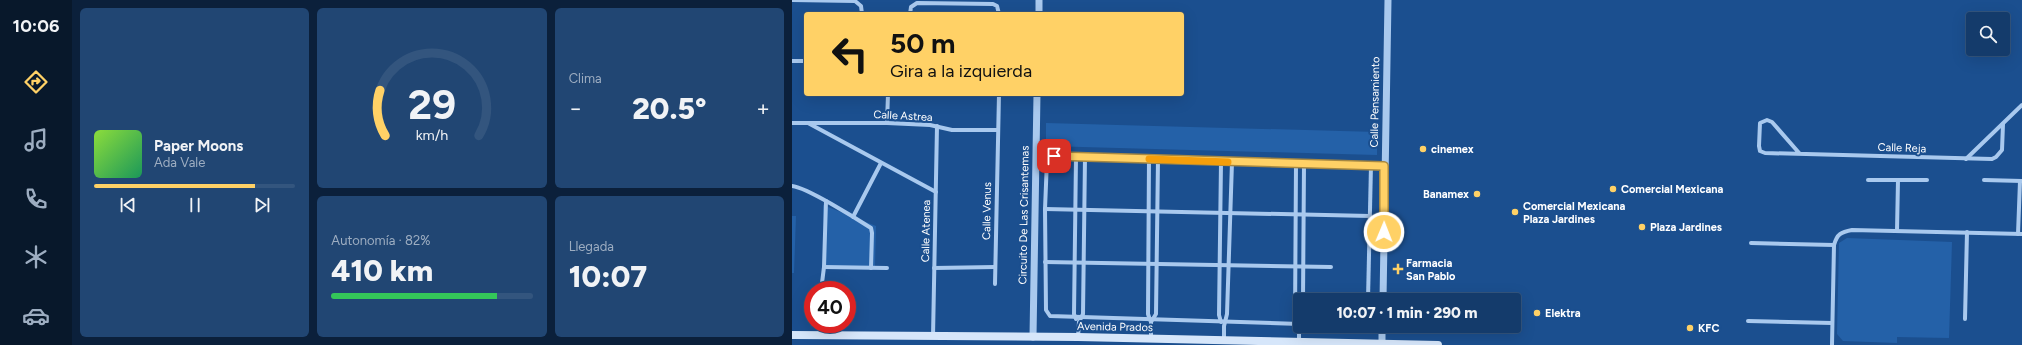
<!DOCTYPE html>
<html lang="es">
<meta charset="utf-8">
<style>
:root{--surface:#143b6b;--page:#214673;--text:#f1f3f6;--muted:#9dadc1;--line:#33557e;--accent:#ffd166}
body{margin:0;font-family:Figtree,sans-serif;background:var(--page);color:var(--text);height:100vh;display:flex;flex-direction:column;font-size:15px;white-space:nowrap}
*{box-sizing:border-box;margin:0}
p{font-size:13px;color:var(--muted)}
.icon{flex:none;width:22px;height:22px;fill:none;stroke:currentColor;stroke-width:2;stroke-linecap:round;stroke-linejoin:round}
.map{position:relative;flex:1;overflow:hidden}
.drawer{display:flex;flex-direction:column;gap:8px;padding:8px;background:#0b203b;width:720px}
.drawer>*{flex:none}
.top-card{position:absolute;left:12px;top:12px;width:380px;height:84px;border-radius:4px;box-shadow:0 4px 16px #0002,0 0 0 1px var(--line);background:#ffd166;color:#111;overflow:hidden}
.controls{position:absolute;left:1174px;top:12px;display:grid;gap:8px}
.controls a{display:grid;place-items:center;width:44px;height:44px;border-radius:4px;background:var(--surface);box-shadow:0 4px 16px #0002,0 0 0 1px var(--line);font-size:20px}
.speed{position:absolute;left:12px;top:281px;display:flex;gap:8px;font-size:20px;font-weight:700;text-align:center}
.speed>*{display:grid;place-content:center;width:52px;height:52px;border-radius:50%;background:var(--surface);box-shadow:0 4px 16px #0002,0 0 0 1px var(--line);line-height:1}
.speed .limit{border:6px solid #d22;background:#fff;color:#111}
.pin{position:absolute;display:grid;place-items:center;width:34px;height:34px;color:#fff;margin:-17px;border-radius:8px;box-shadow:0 2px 6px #0006}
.me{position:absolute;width:44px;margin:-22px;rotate:1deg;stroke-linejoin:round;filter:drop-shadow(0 0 3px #0008)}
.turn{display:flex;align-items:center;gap:14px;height:84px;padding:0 20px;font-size:18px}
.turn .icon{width:52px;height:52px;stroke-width:2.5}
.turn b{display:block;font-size:28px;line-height:34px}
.big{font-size:30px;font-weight:800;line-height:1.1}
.drawer .tile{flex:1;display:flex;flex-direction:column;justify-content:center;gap:6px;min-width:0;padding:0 14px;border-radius:6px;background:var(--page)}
.drawer .dial{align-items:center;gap:0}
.dial svg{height:104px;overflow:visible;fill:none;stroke:var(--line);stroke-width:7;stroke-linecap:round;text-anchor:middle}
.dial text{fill:var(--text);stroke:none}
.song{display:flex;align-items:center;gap:12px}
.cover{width:48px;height:48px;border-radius:6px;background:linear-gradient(135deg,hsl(90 70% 55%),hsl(150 70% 35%))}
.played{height:4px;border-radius:2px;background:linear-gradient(90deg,var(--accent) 80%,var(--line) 80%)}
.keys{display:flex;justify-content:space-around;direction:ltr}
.heat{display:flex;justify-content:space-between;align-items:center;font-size:22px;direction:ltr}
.charge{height:6px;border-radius:3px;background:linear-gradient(90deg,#34c759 82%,var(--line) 0)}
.drawer .tiles{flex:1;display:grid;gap:8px;grid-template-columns:repeat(3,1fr)}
.tile:first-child{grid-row:span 2}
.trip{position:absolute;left:501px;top:293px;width:228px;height:40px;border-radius:4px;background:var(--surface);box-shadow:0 4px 16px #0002,0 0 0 1px var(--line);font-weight:800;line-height:40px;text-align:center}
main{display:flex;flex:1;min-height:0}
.menu{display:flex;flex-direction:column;width:72px;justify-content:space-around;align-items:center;background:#08182b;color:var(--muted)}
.menu .icon{width:28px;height:28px}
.menu .on{color:var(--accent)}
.menu b{font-size:18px;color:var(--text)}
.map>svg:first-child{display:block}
.green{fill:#2461a8}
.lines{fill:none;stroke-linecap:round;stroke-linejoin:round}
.minor{stroke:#a9c9ee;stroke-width:4}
.tertiary{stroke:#a9c9ee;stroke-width:7}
.secondary{stroke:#d6e6fa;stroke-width:8}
.route-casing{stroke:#a68842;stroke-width:10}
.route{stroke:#ffd166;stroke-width:7}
.slow{stroke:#f59e0b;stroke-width:7}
.poi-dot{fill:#ffd166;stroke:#1b4f8f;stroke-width:1.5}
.labels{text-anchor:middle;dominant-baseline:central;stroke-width:4;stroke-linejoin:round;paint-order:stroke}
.street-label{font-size:11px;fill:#fff;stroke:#1b4f8f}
.poi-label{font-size:11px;font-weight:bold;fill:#fff;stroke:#1b4f8f;text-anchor:start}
</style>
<main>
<nav class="menu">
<b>10:06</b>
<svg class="icon on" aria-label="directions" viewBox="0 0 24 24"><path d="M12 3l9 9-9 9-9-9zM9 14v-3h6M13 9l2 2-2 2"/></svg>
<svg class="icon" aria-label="music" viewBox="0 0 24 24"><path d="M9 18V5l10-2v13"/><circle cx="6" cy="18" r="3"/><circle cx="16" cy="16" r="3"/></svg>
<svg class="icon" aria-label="phone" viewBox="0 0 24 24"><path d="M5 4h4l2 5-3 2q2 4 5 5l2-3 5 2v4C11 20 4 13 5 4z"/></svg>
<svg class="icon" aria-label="climate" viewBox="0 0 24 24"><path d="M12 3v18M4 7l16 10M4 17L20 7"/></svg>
<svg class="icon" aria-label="car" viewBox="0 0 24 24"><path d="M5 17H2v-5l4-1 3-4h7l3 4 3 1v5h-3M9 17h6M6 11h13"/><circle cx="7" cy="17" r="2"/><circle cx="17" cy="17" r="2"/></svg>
</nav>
<section class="drawer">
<div class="tiles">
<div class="tile">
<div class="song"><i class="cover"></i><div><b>Paper Moons</b><p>Ada Vale</p></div></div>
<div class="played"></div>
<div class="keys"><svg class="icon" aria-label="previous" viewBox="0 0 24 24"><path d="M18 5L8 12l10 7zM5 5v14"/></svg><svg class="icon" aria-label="pause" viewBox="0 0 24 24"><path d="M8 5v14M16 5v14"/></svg><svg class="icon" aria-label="next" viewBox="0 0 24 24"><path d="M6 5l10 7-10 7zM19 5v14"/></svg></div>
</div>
<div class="tile dial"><svg viewBox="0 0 100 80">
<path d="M14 69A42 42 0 1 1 86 69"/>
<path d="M14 69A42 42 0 0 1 10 34" stroke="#ffd166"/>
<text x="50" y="56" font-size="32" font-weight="700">29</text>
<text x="50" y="72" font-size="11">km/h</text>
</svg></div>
<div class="tile"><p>Clima</p>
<div class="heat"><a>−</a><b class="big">20.5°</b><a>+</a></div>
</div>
<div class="tile"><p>Autonomía · 82%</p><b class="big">410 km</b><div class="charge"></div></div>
<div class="tile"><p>Llegada</p><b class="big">10:07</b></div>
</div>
</section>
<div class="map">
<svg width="1230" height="345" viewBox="0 0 1230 345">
<rect width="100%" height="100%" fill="#1b4f8f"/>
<g class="green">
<polygon points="254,123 585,132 585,155 254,146"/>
<polygon points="31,205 84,226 83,266 33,267"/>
<polygon points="0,216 4,216 2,273 0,273"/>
<polygon points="1055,238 1160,242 1157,338 1105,337 1105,343 1051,341 1045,334 1047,243"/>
</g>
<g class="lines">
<g class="minor">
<polyline points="0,0 63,1 69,6 70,14"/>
<polyline points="118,14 119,7 125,3 201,4 205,6 207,14"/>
<polyline points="0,61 14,61"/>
<polyline points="0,123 95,123 138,125 160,130 206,130"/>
<polyline points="16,123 144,192"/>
<polyline points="95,123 96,94"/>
<polyline points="1008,154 980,122 975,120 968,123 967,146 968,151 973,153 1200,159 1204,157 1210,150 1211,124"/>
<polyline points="357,159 356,314 358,320"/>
<polyline points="1174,159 1230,105"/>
<polyline points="429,162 427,315 429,322"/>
<polyline points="504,164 503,320 507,327 507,342"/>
<polyline points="1076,180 1135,180"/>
<polyline points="1192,180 1230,181"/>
<path d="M0 186C14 187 65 219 79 228L80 233 79 268"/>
<polyline points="253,209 578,216"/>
<polyline points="61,217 89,163"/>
<polyline points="1105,231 1106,180"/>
<polyline points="1226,234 1228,181"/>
<polyline points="959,243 1042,245"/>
<polyline points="253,262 539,267"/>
<polyline points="32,267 95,268"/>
<polyline points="142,268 203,267"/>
<polyline points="30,283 32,267 34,201"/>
<polyline points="203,284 207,94"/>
<polyline points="511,300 512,164"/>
<polyline points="576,300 579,165"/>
<polyline points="284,319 282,314 284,157"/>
<polyline points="1173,319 1175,232"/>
<polyline points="956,321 1040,323"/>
<polyline points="508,324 258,316 254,310 253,209 255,160 262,156 284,157 592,166"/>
<polyline points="141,337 145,126"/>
<polyline points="286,337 287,322 291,314 293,157"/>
<polyline points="359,339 359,322 364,314 366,159"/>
<polyline points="432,340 432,326 435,314 440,162"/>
<path d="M1040 345 1042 245C1045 234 1049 232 1060 230L1230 234"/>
</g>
<g class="tertiary">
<polyline points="247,14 247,0"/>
<polyline points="591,300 596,0"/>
<polyline points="241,337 245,94"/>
<polyline points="590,345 590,326"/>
</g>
<polyline class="secondary" points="0,335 286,337 646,345"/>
</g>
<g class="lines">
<g class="route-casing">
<polyline id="route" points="262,156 592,166 592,232"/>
</g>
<use href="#route" class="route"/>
<polyline class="slow" points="357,159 436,162"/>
</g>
<g class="poi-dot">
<circle cx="631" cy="149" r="4"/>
<circle cx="821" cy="189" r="4"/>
<circle cx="685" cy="194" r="4"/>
<circle cx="723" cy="212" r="4"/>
<circle cx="850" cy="227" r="4"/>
<path d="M604 263h4v4h4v4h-4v4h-4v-4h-4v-4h4z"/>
<circle cx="745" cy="313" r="4"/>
<circle cx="898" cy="328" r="4"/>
</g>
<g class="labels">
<g class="street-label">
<text transform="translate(583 102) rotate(-89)">Calle Pensamiento</text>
<text transform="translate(111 116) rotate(3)">Calle Astrea</text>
<text transform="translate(1110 148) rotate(2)">Calle Reja</text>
<text transform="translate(195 211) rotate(-89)">Calle Venus</text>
<text transform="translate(232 215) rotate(-89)">Circuito De Las Crisantemas</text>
<text transform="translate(134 231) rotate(-89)">Calle Atenea</text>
<text transform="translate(323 327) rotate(1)">Avenida Prados</text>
</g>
<g class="poi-label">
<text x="639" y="149">cinemex</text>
<text x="829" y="189">Comercial Mexicana</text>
<text x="677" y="194" text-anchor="end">Banamex</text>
<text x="731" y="206">Comercial Mexicana<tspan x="731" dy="13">Plaza Jardines</tspan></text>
<text x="858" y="227">Plaza Jardines</text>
<text x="614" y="263">Farmacia<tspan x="614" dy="13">San Pablo</tspan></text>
<text x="753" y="313">Elektra</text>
<text x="906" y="328">KFC</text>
</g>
</g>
</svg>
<div class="controls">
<a><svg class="icon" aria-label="search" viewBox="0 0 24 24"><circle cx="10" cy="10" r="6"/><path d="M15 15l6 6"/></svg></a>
</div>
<div class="speed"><div class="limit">40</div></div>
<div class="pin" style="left:262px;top:156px;background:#d93025"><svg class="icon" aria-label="arrive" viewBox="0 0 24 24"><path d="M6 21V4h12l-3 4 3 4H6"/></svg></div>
<svg class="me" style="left:592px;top:232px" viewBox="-20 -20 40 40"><circle r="17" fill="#ffd166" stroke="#fff" stroke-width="3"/><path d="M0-11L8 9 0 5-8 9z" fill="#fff"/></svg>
<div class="trip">10:07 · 1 min · 290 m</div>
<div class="top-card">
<div class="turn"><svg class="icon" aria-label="left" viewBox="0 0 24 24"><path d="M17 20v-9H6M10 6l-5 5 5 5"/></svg><div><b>50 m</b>Gira a la izquierda</div></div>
</div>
</div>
</main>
